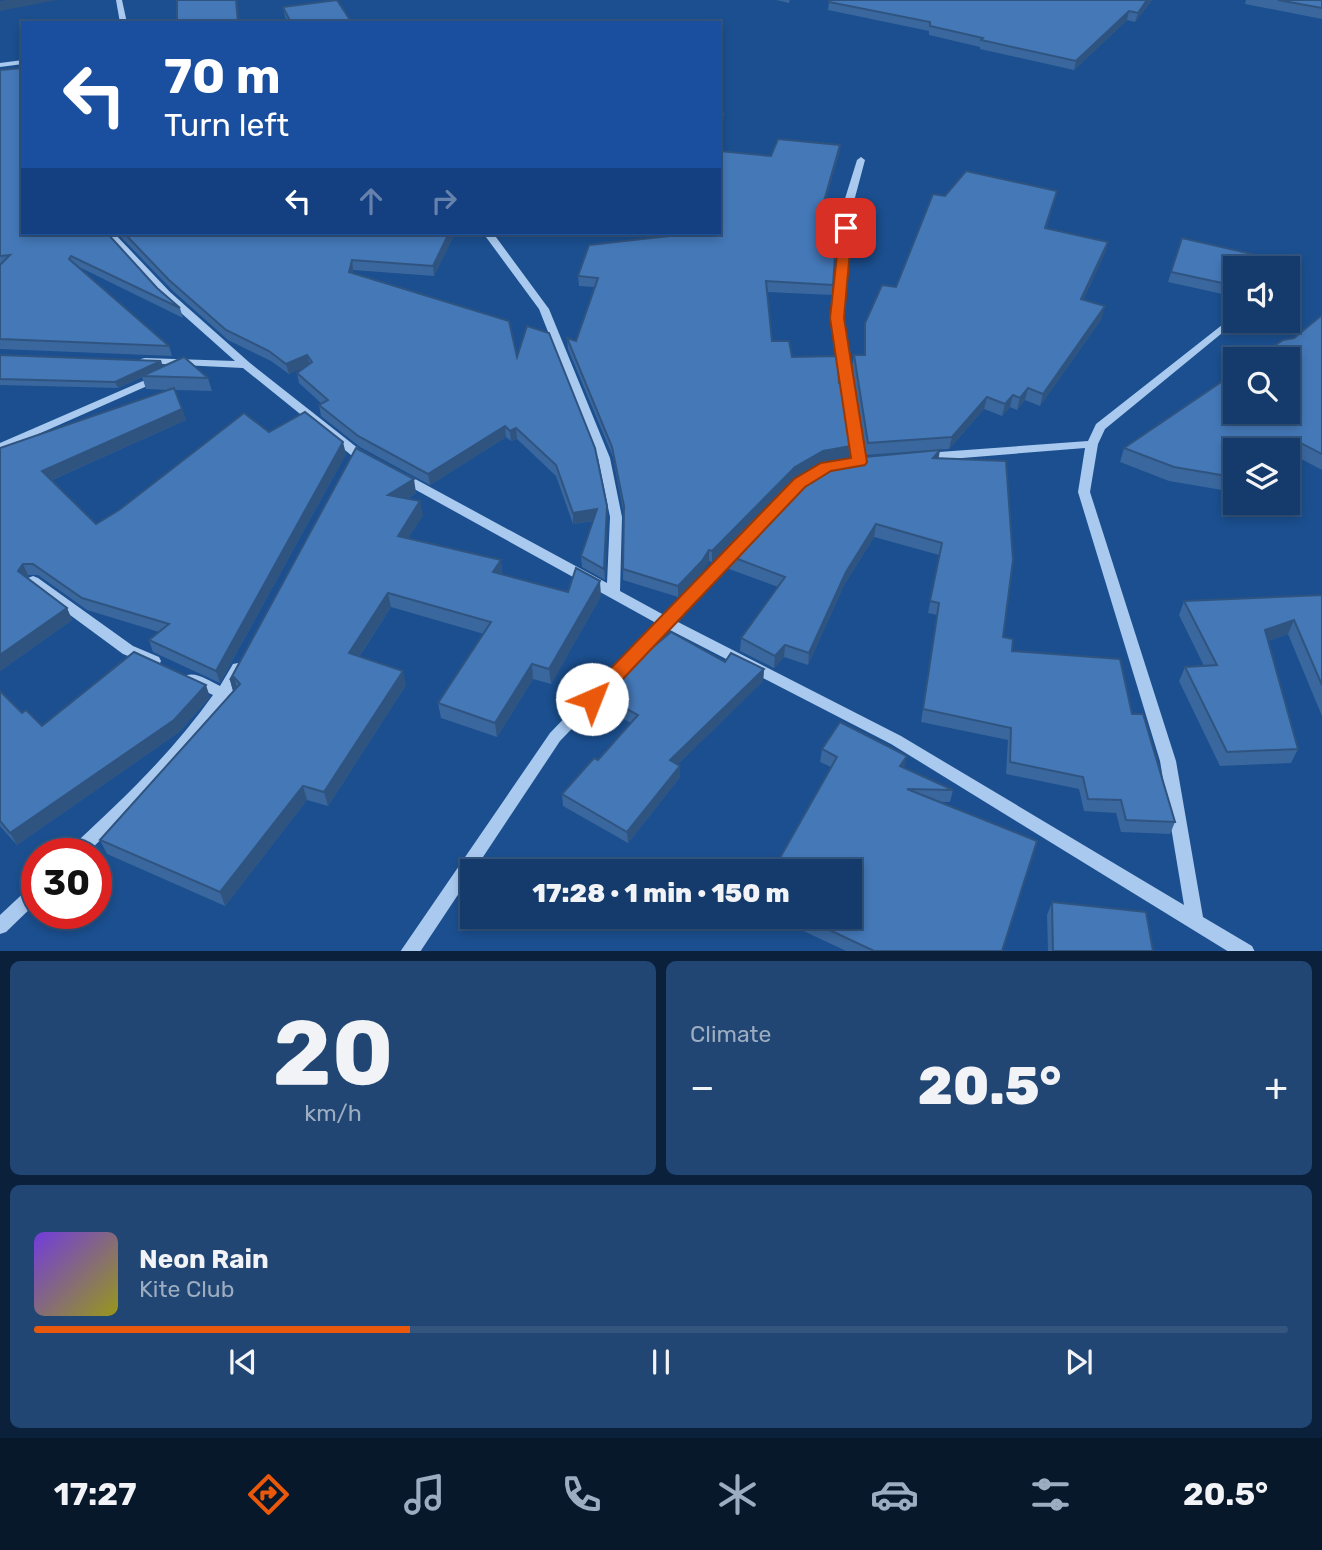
<!DOCTYPE html>
<meta charset="utf-8">
<style>
:root{--surface:#143b6b;--page:#214673;--text:#f1f3f6;--muted:#9dadc1;--line:#33557e;--accent:#ea580c}
body{margin:0;font-family:Rubik,sans-serif;background:var(--page);color:var(--text);height:100vh;display:flex;flex-direction:column;font-size:26px;white-space:nowrap}
*{box-sizing:border-box;margin:0}
p{font-size:23px;color:var(--muted)}
.icon{flex:none;width:38px;height:38px;fill:none;stroke:currentColor;stroke-width:2;stroke-linecap:round;stroke-linejoin:round}
.map{position:relative;height:951px;overflow:hidden}
.side{display:flex;flex-direction:column;gap:10px;padding:10px;background:#0b203b;flex:1}
.side>*{flex:none}
.guide{position:absolute;left:21px;top:21px;width:700px;height:214px;border-radius:0px;box-shadow:0 4px 10px #0003,0 0 0 2px var(--line);background:#1a4fa0;color:#fff;overflow:hidden}
.tools{position:absolute;left:1223px;top:256px;display:grid;gap:14px}
.tools a{display:grid;place-items:center;width:77px;height:77px;border-radius:0px;background:var(--surface);box-shadow:0 4px 10px #0003,0 0 0 2px var(--line);font-size:35px}
.speed{position:absolute;left:21px;top:838px;display:flex;gap:14px;font-size:35px;font-weight:700;text-align:center}
.speed>*{display:grid;place-content:center;width:91px;height:91px;border-radius:50%;background:var(--surface);box-shadow:0 4px 10px #0003,0 0 0 2px var(--line);line-height:1}
.speed .limit{border:10px solid #d22;background:#fff;color:#111}
.pin{position:absolute;display:grid;place-items:center;width:60px;height:60px;color:#fff;margin:-30px;border-radius:14px;box-shadow:0 4px 10px #0006}
.me{position:absolute;width:77px;margin:-38px;rotate:44deg;stroke-linejoin:round;filter:drop-shadow(0 0 5px #0008)}
.turn{display:flex;align-items:center;gap:24px;height:147px;padding:0 28px;font-size:32px}
.turn .icon{width:91px;height:91px;stroke-width:2.5}
.turn b{display:block;font-size:49px;line-height:60px}
.lanes{display:flex;align-items:center;height:66px;padding:0 28px;background:#0003;justify-content:center;gap:35px;direction:ltr}
.lanes .off{opacity:.35}
.big{font-size:52px;font-weight:800;line-height:1.1}
.side .tile{flex:1;display:flex;flex-direction:column;justify-content:center;gap:10px;min-width:0;padding:0 24px;border-radius:10px;background:var(--page)}
.side .dial{align-items:center;gap:0}
.dial b{font-size:91px;line-height:1}
.song{display:flex;align-items:center;gap:21px}
.cover{width:84px;height:84px;border-radius:10px;background:linear-gradient(135deg,hsl(260 70% 55%),hsl(60 70% 35%))}
.played{height:7px;border-radius:4px;background:linear-gradient(90deg,var(--accent) 30%,var(--line) 30%)}
.keys{display:flex;justify-content:space-around;direction:ltr}
.heat{display:flex;justify-content:space-between;align-items:center;font-size:38px;direction:ltr}
.side .tiles{flex:1;display:grid;gap:10px;grid-template-columns:1fr 1fr}
.tile:last-child{grid-column:span 2}
.trip{position:absolute;left:460px;top:859px;width:402px;height:70px;border-radius:0px;background:var(--surface);box-shadow:0 4px 10px #0003,0 0 0 2px var(--line);font-weight:800;line-height:70px;text-align:center}
.tabs{display:flex;height:112px;justify-content:space-around;align-items:center;background:#08182b;color:var(--muted)}
.tabs .icon{width:49px;height:49px}
.tabs .selected{color:var(--accent)}
.tabs b{font-size:32px;color:var(--text)}
.map>svg:first-child{display:block}
.lines{fill:none;stroke-linecap:round;stroke-linejoin:round}
.minor{fill:#a9c9ee;fill-rule:evenodd}
.wall{fill:#3a679d}
.shaded-wall{fill:#305480}
.building{fill:#4478b7;stroke:#305480;stroke-width:2}
.route{fill:#ea580c;stroke:#983908;stroke-width:2}
</style>
<div class="map">
<svg width="1322" height="952" viewBox="0 0 1322 952">
<rect width="100%" height="100%" fill="#1b4f8f"/>
<g class="lines">
<g class="minor">
<polygon points="116,0 122,0 127,23 120,23"/>
<polygon points="23,60 23,64 0,67 0,63"/>
<polygon points="861,157 865,160 853,205 842,318 865,462 859,466 853,462 832,318 843,205 857,160"/>
<polygon points="104,233 114,233 170,292 250,363 359,449 373,458 371,461 363,461 351,455 243,368 141,363 140,361 141,359 145,358 235,361 162,296"/>
<polygon points="483,233 493,233 549,309 610,458 622,517 620,591 664,615 796,480 811,471 819,471 821,474 804,486 676,621 901,736 1184,905 1160,761 1078,492 1085,448 925,461 919,457 925,453 1088,441 1096,424 1236,314 1236,320 1238,320 1105,429 1098,444 1090,492 1176,761 1203,917 1252,946 1255,952 1229,952 891,744 668,629 560,741 420,952 400,952 550,733 656,623 398,480 396,477 398,474 406,474 607,583 610,517 598,458 539,309"/>
<polygon points="1291,269 1296,272 1288,277 1288,270"/>
<polygon points="159,374 163,375 165,377 163,379 0,451 0,443"/>
<polygon points="33,576 38,578 133,646 159,657 161,661 159,665 154,666 123,654 28,584 26,581 28,578"/>
<path d="M238 663 243 664 245 668 229 698 190 748 148 794 86 854H67L69 849C121 801 172 753 213 695L187 683 185 679 187 675C197 672 210 681 220 686L233 664Z"/>
<polygon points="37,883 37,902 6,932 0,934 0,915 31,886"/>
</g>
</g>
<g class="wall">
<polygon points="776,0 790,0 789,3"/>
<polygon points="1152,0 1135,22 1127,20 1074,70 980,49 980,47 929,35 929,31 828,10 829,2"/>
<polygon points="1246,0 1322,0 1322,19 1245,4"/>
<polygon points="283,7 350,20 357,23 288,23 285,17"/>
<polygon points="0,70 23,233 157,288 180,308 183,318 77,266 169,346 172,356 0,349"/>
<polygon points="840,145 839,154 825,201 835,256 832,295 767,292 772,341 792,357 839,384 851,446 850,457 822,462 794,478 712,562 709,561 702,572 678,597 623,580 624,515 613,457 568,349 567,338 576,341 594,287 579,286 578,276 719,233 771,156"/>
<polygon points="1057,191 1046,229 1108,242 1105,253 1083,300 1102,318 1040,406 1025,400 1017,410 1010,407 1002,416 984,409 949,449 866,455 852,367 854,355 864,355 865,323 896,287 945,196"/>
<polygon points="117,233 455,233 434,276 353,270 353,273 517,357 607,517 605,580 582,567 581,556 593,521 573,524 556,476 517,439 511,441 506,437 430,485 360,447 321,416 319,405 322,404 299,383 297,373 304,367 289,374 271,361 228,340 172,290"/>
<polygon points="1182,238 1236,268 1236,297 1168,282"/>
<polygon points="1322,315 1322,470 1288,452 1288,450 1236,450 1236,460 1226,456 1227,476 1222,490 1169,481 1120,462 1124,448 1294,338"/>
<polygon points="0,355 163,367 208,378 212,391 175,390 186,420 52,480 96,524 269,432 346,454 220,683 153,652 149,640 159,632 87,610 38,575 28,575 27,577 67,608 72,620 0,671 0,448 169,390 146,389 142,377 118,388 0,385"/>
<polygon points="356,448 416,493 407,499 423,515 408,538 501,560 502,575 568,592 601,596 551,684 533,679 497,737 441,718 438,703 484,634 391,607 359,657 406,685 328,806 307,800 225,906 107,854 100,840 233,691 230,680"/>
<polygon points="939,459 1003,637 1012,651 1132,714 1175,822 1170,834 1121,832 1116,813 1084,811 1079,789 1006,774 1008,740 921,722 937,615 928,613 939,555 874,537 844,585 808,665 784,657 774,668 740,651 741,638 778,587 729,569 730,556"/>
<polygon points="1322,595 1322,716 1288,634 1268,641 1298,749 1291,763 1220,766 1179,681 1185,667 1204,666 1179,615 1184,601"/>
<polygon points="725,662 764,669 763,681 678,764 680,777 628,843 563,806 562,794 598,760 631,723 606,709 606,698"/>
<polygon points="0,691 22,713 42,726 210,697 179,732 17,845 0,826"/>
<polygon points="822,749 905,768 953,790 950,802 940,802 1002,951 846,951 774,917 850,917 831,767 820,762"/>
<polygon points="1052,902 1153,951 1048,951 1047,915"/>
</g>
<g class="shaded-wall">
<polygon points="6,0 57,0 0,11 0,1"/>
<polygon points="236,0 238,0 239,23 238,23"/>
<polygon points="1147,0 1152,0 1135,22 1138,13"/>
<polygon points="1129,11 1127,20 1074,70 1076,61"/>
<polygon points="724,114 723,123 719,130 719,121"/>
<polygon points="840,145 839,154 823,210 824,201"/>
<polygon points="449,233 455,233 434,276 433,266"/>
<polygon points="1108,242 1105,253 1078,311 1081,299"/>
<polygon points="352,260 353,270 351,282 349,272"/>
<polygon points="1105,306 1102,318 1040,406 1043,394"/>
<polygon points="307,355 310,365 289,374 286,364"/>
<polygon points="161,361 164,368 142,376 142,377 118,388 115,382"/>
<polygon points="1028,388 1025,400 1017,410 1020,398"/>
<polygon points="1013,395 1010,407 1002,416 1005,404"/>
<polygon points="987,397 984,409 949,449 952,437"/>
<polygon points="182,409 186,420 47,482 42,471"/>
<polygon points="505,426 506,437 430,485 428,474"/>
<polygon points="516,428 517,439 511,441 510,431"/>
<polygon points="1289,437 1284,450 1280,450"/>
<polygon points="343,442 346,454 220,683 216,671"/>
<polygon points="851,446 850,457 822,462 794,478 712,562 712,551 795,467 823,451"/>
<polygon points="940,450 938,462 933,458"/>
<polygon points="414,479 416,493 390,509 388,495"/>
<polygon points="420,501 423,515 401,550 398,536"/>
<polygon points="607,506 607,517 605,580 604,569"/>
<polygon points="597,509 597,520 573,524 573,513"/>
<polygon points="876,524 874,537 844,585 808,665 809,653 846,572"/>
<polygon points="709,550 709,561 702,572 678,597 678,586"/>
<polygon points="501,560 502,574 495,587 493,572"/>
<polygon points="23,564 28,575 24,582 18,571"/>
<polygon points="600,581 601,596 551,684 549,669"/>
<polygon points="388,593 391,607 352,667 349,653"/>
<polygon points="67,608 72,620 0,671 0,655"/>
<polygon points="1294,620 1288,634 1259,644 1265,630"/>
<polygon points="785,645 784,657 774,668 775,656"/>
<polygon points="532,664 533,679 497,737 495,723"/>
<polygon points="764,669 763,681 670,772 670,760"/>
<polygon points="403,671 406,685 328,806 324,792"/>
<polygon points="234,677 238,691 234,694 230,680"/>
<polygon points="206,685 210,697 179,732 17,845 10,833"/>
<polygon points="907,756 904,768 900,766"/>
<polygon points="680,766 680,777 628,843 627,832"/>
<polygon points="303,786 307,800 225,906 220,892"/>
</g>
<g class="building">
<polygon points="177,0 236,0 238,23 177,23"/>
<polygon points="337,0 350,20 355,20 357,23 291,23 283,7"/>
<polygon points="829,0 1147,0 1138,13 1129,11 1076,61 981,40 983,38 930,26 930,22 829,2"/>
<polygon points="1278,0 1322,0 1322,8"/>
<polygon points="23,68 23,233 107,233 157,288 180,308 71,256 69,259 169,346 0,339 0,265 10,255 0,256 0,70"/>
<polygon points="719,113 724,114 719,121"/>
<polygon points="778,139 840,145 824,201 834,202 835,256 833,285 766,281 772,341 789,341 792,357 838,356 839,384 841,378 851,446 823,451 795,467 712,551 709,550 702,561 678,586 623,569 624,506 612,447 567,338 576,341 598,278 578,276 589,245 696,233 719,233 719,151 771,156"/>
<polygon points="966,171 1057,191 1045,228 1108,242 1081,299 1105,306 1043,394 1028,388 1020,398 1013,395 1005,404 987,397 952,437 868,443 854,355 865,355 865,323 882,285 896,287 933,194 945,196"/>
<polygon points="124,233 449,233 433,266 352,260 349,272 509,321 517,357 527,326 549,333 595,448 607,506 604,569 581,556 597,509 573,513 556,465 516,428 510,431 505,426 428,474 358,436 319,405 328,400 297,373 312,362 307,355 286,364 269,351 226,330 169,280"/>
<polygon points="1182,238 1252,254 1249,268 1236,268 1236,286 1171,272"/>
<polygon points="1322,315 1322,454 1289,437 1280,450 1249,450 1225,440 1227,476 1174,467 1124,448 1236,372 1236,411 1288,411 1288,359 1255,359 1283,340 1294,338"/>
<polygon points="0,355 161,361 115,382 0,379"/>
<polygon points="184,357 208,378 142,376"/>
<polygon points="174,388 182,409 42,471 96,524 119,510 244,413 269,432 305,412 343,442 216,671 149,640 169,624 82,598 33,564 23,564 18,571 67,608 0,655 0,448"/>
<polygon points="356,448 414,479 388,495 420,501 398,536 501,560 493,572 568,592 576,568 600,581 549,669 532,664 495,723 438,703 491,622 388,593 349,653 403,671 324,792 303,786 220,892 100,840 240,684 234,677 230,680"/>
<polygon points="940,450 933,458 1006,461 1013,560 1003,637 1013,639 1012,651 1120,659 1132,714 1143,714 1175,822 1126,820 1121,800 1088,799 1083,777 1010,762 1011,728 923,709 939,603 930,601 942,543 876,524 846,572 809,653 785,645 775,656 741,638 785,577 730,556 807,476 832,460"/>
<polygon points="1322,595 1322,685 1294,620 1265,630 1298,749 1227,752 1185,667 1217,665 1184,601"/>
<polygon points="671,632 725,662 731,653 764,669 670,760 680,766 627,832 562,794 594,758 598,760 638,715 606,698 646,653"/>
<polygon points="134,652 206,685 174,720 10,833 0,821 0,691 22,713 26,710 42,726"/>
<polygon points="840,722 907,756 900,766 953,790 907,789 1037,841 1002,951 874,951 802,917 850,917 850,872 772,872 837,757 822,749"/>
<polygon points="1052,902 1146,912 1153,951 1053,951"/>
</g>
<polygon class="route" points="846,224 852,228 844,318 867,462 865,465 831,471 805,487 599,704 592,706 586,704 583,699 586,694 794,479 821,463 851,458 830,318 840,228"/>
</svg>
<div class="tools">
<a><svg class="icon" aria-label="sound" viewBox="0 0 24 24"><path d="M4 9h4l5-4v14l-5-4H4zM17 9q2 3 0 6"/></svg></a>
<a><svg class="icon" aria-label="search" viewBox="0 0 24 24"><circle cx="10" cy="10" r="6"/><path d="M15 15l6 6"/></svg></a>
<a><svg class="icon" aria-label="layers" viewBox="0 0 24 24"><path d="M12 4l9 5-9 5-9-5zM3 14l9 5 9-5"/></svg></a>
</div>
<div class="speed"><div class="limit">30</div></div>
<div class="pin" style="left:846px;top:228px;background:#d93025"><svg class="icon" aria-label="arrive" viewBox="0 0 24 24"><path d="M6 21V4h12l-3 4 3 4H6"/></svg></div>
<svg class="me" style="left:592px;top:699px" viewBox="-20 -20 40 40"><circle r="19" fill="#fff"/><path d="M0-13L10 11 0 6-10 11z" fill="#ea580c"/></svg>
<div class="trip">17:28 · 1 min · 150 m</div>
<div class="guide">
<div class="turn"><svg class="icon" aria-label="left" viewBox="0 0 24 24"><path d="M17 20v-9H6M10 6l-5 5 5 5"/></svg><div><b>70 m</b>Turn left</div></div>
<div class="lanes"><svg class="icon" aria-label="left" viewBox="0 0 24 24"><path d="M17 20v-9H6M10 6l-5 5 5 5"/></svg><svg class="icon off" aria-label="ahead" viewBox="0 0 24 24"><path d="M12 20V5M6 11l6-6 6 6"/></svg><svg class="icon off" aria-label="right" viewBox="0 0 24 24"><path d="M7 20v-9h11M14 6l5 5-5 5"/></svg></div>
</div>
</div>
<section class="side">
<div class="tiles">
<div class="tile dial"><b>20</b><p>km/h</p></div>
<div class="tile"><p>Climate</p>
<div class="heat"><a>−</a><b class="big">20.5°</b><a>+</a></div>
</div>
<div class="tile">
<div class="song"><i class="cover"></i><div><b>Neon Rain</b><p>Kite Club</p></div></div>
<div class="played"></div>
<div class="keys"><svg class="icon" aria-label="previous" viewBox="0 0 24 24"><path d="M18 5L8 12l10 7zM5 5v14"/></svg><svg class="icon" aria-label="pause" viewBox="0 0 24 24"><path d="M8 5v14M16 5v14"/></svg><svg class="icon" aria-label="next" viewBox="0 0 24 24"><path d="M6 5l10 7-10 7zM19 5v14"/></svg></div>
</div>
</div>
</section>
<nav class="tabs">
<b>17:27</b>
<svg class="icon selected" aria-label="directions" viewBox="0 0 24 24"><path d="M12 3l9 9-9 9-9-9zM9 14v-3h6M13 9l2 2-2 2"/></svg>
<svg class="icon" aria-label="music" viewBox="0 0 24 24"><path d="M9 18V5l10-2v13"/><circle cx="6" cy="18" r="3"/><circle cx="16" cy="16" r="3"/></svg>
<svg class="icon" aria-label="phone" viewBox="0 0 24 24"><path d="M5 4h4l2 5-3 2q2 4 5 5l2-3 5 2v4C11 20 4 13 5 4z"/></svg>
<svg class="icon" aria-label="climate" viewBox="0 0 24 24"><path d="M12 3v18M4 7l16 10M4 17L20 7"/></svg>
<svg class="icon" aria-label="car" viewBox="0 0 24 24"><path d="M5 17H2v-5l4-1 3-4h7l3 4 3 1v5h-3M9 17h6M6 11h13"/><circle cx="7" cy="17" r="2"/><circle cx="17" cy="17" r="2"/></svg>
<svg class="icon" aria-label="filters" viewBox="0 0 24 24"><path d="M4 7h16M4 17h16"/><circle cx="9" cy="7" r="2"/><circle cx="15" cy="17" r="2"/></svg>
<b>20.5°</b>
</nav>
